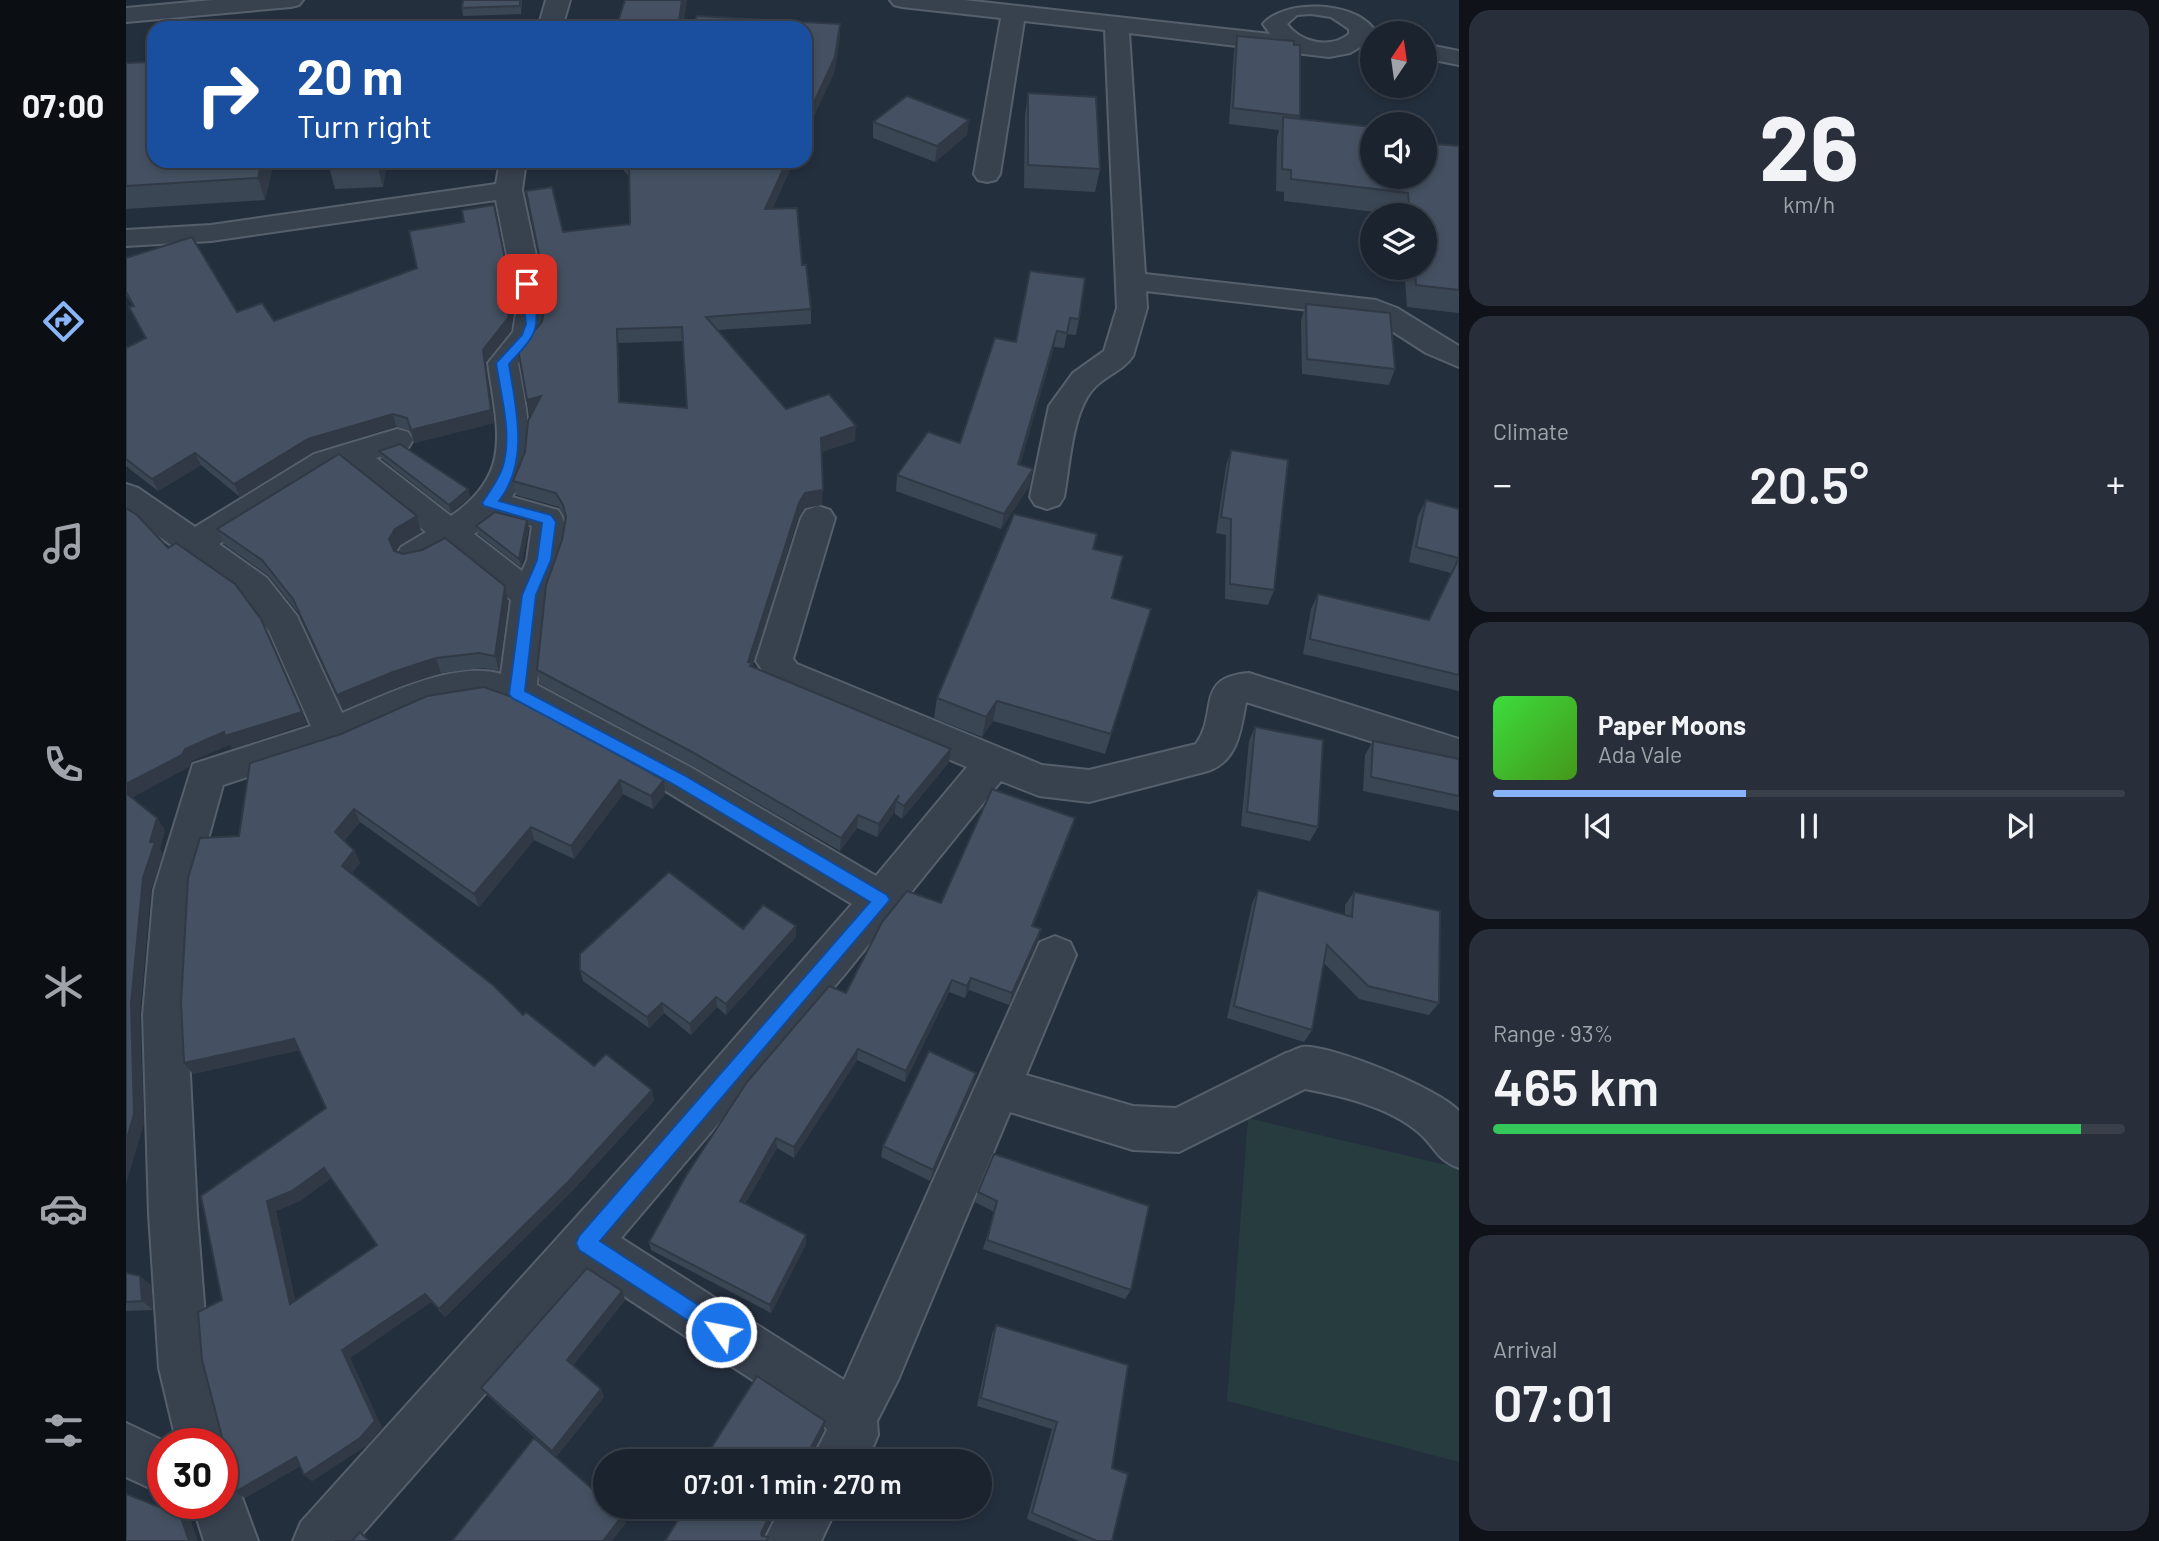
<!DOCTYPE html>
<meta charset="utf-8">
<style>
:root{--surface:#1b232e;--page:#282f3a;--text:#f1f3f6;--muted:#a0a4aa;--line:#39404a;--accent:#8ab4f8}
body{margin:0;font-family:Barlow,sans-serif;background:var(--page);color:var(--text);height:100vh;display:flex;flex-direction:column;font-size:26px;white-space:nowrap}
*{box-sizing:border-box;margin:0}
p{font-size:23px;color:var(--muted)}
.icon{flex:none;width:38px;height:38px;fill:none;stroke:currentColor;stroke-width:2;stroke-linecap:round;stroke-linejoin:round}
.map{position:relative;flex:1;overflow:hidden}
.sheet{display:flex;flex-direction:column;gap:10px;padding:10px;background:#0f1319;width:700px}
.sheet>*{flex:none}
.guide{position:absolute;left:21px;top:21px;width:665px;height:147px;border-radius:21px;box-shadow:0 4px 10px #0003,0 0 0 2px var(--line);background:#1a4fa0;color:#fff;overflow:hidden}
.needle{width:46px;rotate:13deg}
.tools{position:absolute;left:1234px;top:21px;display:grid;gap:14px}
.tools a{display:grid;place-items:center;width:77px;height:77px;border-radius:50%;background:var(--surface);box-shadow:0 4px 10px #0003,0 0 0 2px var(--line);font-size:35px}
.speed{position:absolute;left:21px;top:1428px;display:flex;gap:14px;font-size:35px;font-weight:700;text-align:center}
.speed>*{display:grid;place-content:center;width:91px;height:91px;border-radius:50%;background:var(--surface);box-shadow:0 4px 10px #0003,0 0 0 2px var(--line);line-height:1}
.speed .limit{border:10px solid #d22;background:#fff;color:#111}
.pin{position:absolute;display:grid;place-items:center;width:60px;height:60px;color:#fff;margin:-30px;border-radius:14px;box-shadow:0 4px 10px #0006}
.me{position:absolute;width:77px;margin:-38px;rotate:303deg;stroke-linejoin:round;filter:drop-shadow(0 0 5px #0008)}
.turn{display:flex;align-items:center;gap:24px;height:147px;padding:0 35px;font-size:32px}
.turn .icon{width:91px;height:91px;stroke-width:2.5}
.turn b{display:block;font-size:49px;line-height:60px}
.big{font-size:52px;font-weight:600;line-height:1.1}
.sheet .tile{flex:1;display:flex;flex-direction:column;justify-content:center;gap:10px;min-width:0;padding:0 24px;border-radius:21px;background:var(--page)}
.sheet .dial{align-items:center;gap:0}
.dial b{font-size:91px;line-height:1}
.song{display:flex;align-items:center;gap:21px}
.cover{width:84px;height:84px;border-radius:10px;background:linear-gradient(135deg,hsl(120 70% 55%),hsl(100 70% 35%))}
.played{height:7px;border-radius:4px;background:linear-gradient(90deg,var(--accent) 40%,var(--line) 40%)}
.keys{display:flex;justify-content:space-around;direction:ltr}
.heat{display:flex;justify-content:space-between;align-items:center;font-size:38px;direction:ltr}
.charge{height:10px;border-radius:5px;background:linear-gradient(90deg,#34c759 93%,var(--line) 0)}
.trip{position:absolute;left:467px;top:1449px;width:399px;height:70px;border-radius:35px;background:var(--surface);box-shadow:0 4px 10px #0003,0 0 0 2px var(--line);font-weight:600;line-height:70px;text-align:center}
main{display:flex;flex:1;min-height:0}
.tab-bar{display:flex;flex-direction:column;width:126px;justify-content:space-around;align-items:center;background:#0b0e12;color:var(--muted)}
.tab-bar .icon{width:49px;height:49px}
.tab-bar .on{color:var(--accent)}
.tab-bar b{font-size:32px;color:var(--text)}
.map>svg:first-child{display:block}
.green{fill:#263c3f}
.lines{fill:none;stroke-linecap:round;stroke-linejoin:round}
.minor-casing{stroke:#565f6c;stroke-width:4}
.minor{fill:#38414e;fill-rule:evenodd}
.wall{fill:#3b4654;fill-rule:evenodd}
.shaded-wall{fill:#303945}
.building{fill:#455162;stroke:#303945;stroke-width:2;fill-rule:evenodd}
.route{fill:#1a73e8;stroke:#114b97;stroke-width:2}
</style>
<main>
<nav class="tab-bar">
<b>07:00</b>
<svg class="icon on" aria-label="directions" viewBox="0 0 24 24"><path d="M12 3l9 9-9 9-9-9zM9 14v-3h6M13 9l2 2-2 2"/></svg>
<svg class="icon" aria-label="music" viewBox="0 0 24 24"><path d="M9 18V5l10-2v13"/><circle cx="6" cy="18" r="3"/><circle cx="16" cy="16" r="3"/></svg>
<svg class="icon" aria-label="phone" viewBox="0 0 24 24"><path d="M5 4h4l2 5-3 2q2 4 5 5l2-3 5 2v4C11 20 4 13 5 4z"/></svg>
<svg class="icon" aria-label="climate" viewBox="0 0 24 24"><path d="M12 3v18M4 7l16 10M4 17L20 7"/></svg>
<svg class="icon" aria-label="car" viewBox="0 0 24 24"><path d="M5 17H2v-5l4-1 3-4h7l3 4 3 1v5h-3M9 17h6M6 11h13"/><circle cx="7" cy="17" r="2"/><circle cx="17" cy="17" r="2"/></svg>
<svg class="icon" aria-label="filters" viewBox="0 0 24 24"><path d="M4 7h16M4 17h16"/><circle cx="9" cy="7" r="2"/><circle cx="15" cy="17" r="2"/></svg>
</nav>
<div class="map">
<svg width="1333" height="1541" viewBox="0 0 1333 1541">
<rect width="100%" height="100%" fill="#242f3e"/>
<polygon class="green" points="1122,1118 1333,1168 1333,1462 1101,1401"/>
<g class="lines">
<g class="minor-casing">
<g id="minor">
<polygon points="87,0 177,0 173,5 165,7 0,22 0,8"/>
<polygon points="420,0 444,0 436,28 412,28"/>
<path d="M764 0H838L1144 34 1137 24C1157 0 1225 0 1247 28L1244 41 1224 53 1203 57 1003 33 1019 274 1250 300 1271 308 1333 346V367L1300 353 1244 317 1020 291 1021 308 1007 356C998 370 981 375 969 387 946 410 944 465 938 497L933 505 921 509 909 505 904 497 923 406 947 373 978 351 991 308 979 30 898 21 874 174 870 180 861 182 852 180 848 174 875 18 776 7 768 5ZM1185 14 1205 17 1223 29V34C1204 49 1175 43 1161 24L1171 15Z"/>
<polygon points="1298,44 1333,51 1333,65 1298,58"/>
<path d="M374 161H400L396 190 421 307 416 335 392 363C400 408 413 456 386 497L432 510C452 537 426 569 420 598 415 626 414 656 411 685L566 768 750 876 841 767 645 684 630 661 675 518 680 510 692 506 704 510 709 518 667 659 671 664 916 765 963 770 1070 744C1093 712 1068 677 1123 673L1333 739V769L1120 702C1115 729 1112 761 1082 771L963 802 913 796 875 781 719 974 495 1238 718 1380 914 942 929 936 944 942 950 955 900 1075 1007 1106 1050 1108 1160 1053C1165 1052 1171 1048 1176 1047 1205 1044 1313 1089 1333 1111V1168C1309 1159 1310 1147 1292 1132 1263 1107 1216 1096 1179 1089L1053 1152 1007 1150 884 1112 772 1380 751 1421 752 1435 741 1461H685L701 1430 699 1427 464 1274 230 1541H167L175 1522 520 1140 726 904 538 790 391 708 362 698 305 707 220 745 97 785 68 890 61 1015 71 1214 83 1368 103 1444 96 1460V1444H51L33 1368 23 1214 17 1015 28 890 67 764 185 726 143 631 117 596 0 513V484L12 488 69 527 188 454 271 429 282 432 287 440 282 448 250 458 325 516C388 473 371 429 362 363L387 332 391 307 370 200 85 241 0 246V230L85 225 370 184ZM219 467 300 532 275 547 270 556 275 565C295 571 306 560 323 550L385 600 375 674C329 660 259 695 216 713L171 616 141 578 93 544 210 470ZM370 517 406 526 401 560 396 571 348 534Z"/>
<polygon points="0,1423 44,1444 37,1444 37,1494 0,1477"/>
<polygon points="96,1478 111,1484 132,1541 78,1541 66,1503 96,1503"/>
<polygon points="655,1507 711,1507 695,1541 638,1541"/>
</g>
</g>
<use href="#minor" class="minor"/>
</g>
<g class="wall">
<polygon points="396,0 395,14 337,16 336,8"/>
<polygon points="1111,36 1174,116 1173,118 1246,177 1333,146 1333,313 1281,307 1278,268 1298,268 1298,215 1274,215 1158,201 1158,192 1150,191 1151,138 1153,130 1103,124 1108,51"/>
<polygon points="0,63 28,161 148,161 139,200 0,209"/>
<polygon points="902,93 974,169 969,192 898,188 899,116"/>
<polygon points="747,122 841,135 809,162 747,138"/>
<polygon points="261,161 257,187 209,189 203,167"/>
<path d="M497 161H668L646 209 676 265 685 309V324L592 330 660 409 729 441 695 452 696 505 679 508 672 517 626 667 825 749 823 762 776 819 769 814V811L751 837 731 828 714 851 567 766 414 684 411 670 439 518 433 507 390 495 387 481 399 452 406 414H403L416 322 421 295 400 191 437 232 504 224 503 176 498 171ZM557 341 561 408 494 402 492 343Z"/>
<polygon points="0,258 111,312 148,321 388,307 385,331 359,363 368,423 288,443 284,431 270,426 187,452 114,497 75,465 32,491 0,466 0,348 19,338 3,307 7,306 0,295"/>
<polygon points="904,271 953,319 950,335 941,334 938,348 928,347 894,464 904,485 875,529 770,491 771,475 834,443 890,342"/>
<polygon points="1180,304 1269,369 1263,385 1176,374 1175,320"/>
<polygon points="1105,450 1148,590 1142,605 1099,599 1100,535 1090,533 1100,466"/>
<polygon points="253,451 342,489 344,497 325,513 256,459"/>
<polygon points="1300,500 1333,509 1333,691 1177,654 1185,609 1192,594 1302,620 1325,573 1283,562 1292,516"/>
<polygon points="291,516 295,532 274,545 270,551 382,601 373,671 357,668 315,673 272,687 217,710 173,614 143,576 98,544 91,529"/>
<polygon points="350,526 403,528 395,567 352,534"/>
<polygon points="971,534 967,549 986,598 1025,609 979,754 867,721 856,737 808,718 811,698"/>
<path d="M301 696 539 794 527 809 497 794 448 859 408 840 353 907 234 822 218 841 228 850 234 863 226 873 397 1015 468 1066 526 1090 528 1101 446 1191 319 1317 305 1302 224 1358 256 1428 241 1445 186 1481 178 1475 174 1466 119 1498 104 1478 96 1474V1300L200 1108 173 1050 67 1074 58 1063 113 836 215 734ZM205 1178 251 1245 169 1300 150 1211 174 1201Z"/>
<polygon points="1129,727 1192,827 1184,841 1115,826 1123,741"/>
<polygon points="1247,741 1333,759 1333,811 1237,791 1239,755"/>
<polygon points="945,831 907,926 915,929 912,941 883,1005 843,990 839,998 823,992 779,1082 731,1060 668,1158 651,1148 619,1204 680,1235 680,1244 645,1313 525,1250 523,1242 720,993 815,903"/>
<polygon points="1132,890 1219,915 1219,905 1228,892 1313,1003 1303,1015 1233,999 1198,963 1186,1030 1178,1042 1101,1018 1126,904"/>
<polygon points="670,926 670,937 600,1015 591,1007 565,1035 538,1013 523,1028 457,981 454,970 617,929"/>
<polygon points="847,1085 804,1181 755,1157 757,1146"/>
<polygon points="868,1154 1005,1290 999,1299 857,1249 868,1212 849,1202 852,1192"/>
<polygon points="0,1273 25,1285 27,1310 0,1311"/>
<polygon points="496,1291 499,1300 447,1365 478,1397 430,1457 361,1395 355,1388"/>
<polygon points="870,1325 986,1468 986,1541 953,1541 901,1519 926,1429 851,1406 866,1334"/>
</g>
<g class="shaded-wall">
<polygon points="556,0 561,0 557,28 552,28"/>
<polygon points="714,24 714,38 709,71 679,136 679,122"/>
<polygon points="843,120 841,135 809,162 811,146"/>
<polygon points="136,161 148,161 139,200 132,178"/>
<polygon points="252,161 261,161 257,187 251,165"/>
<polygon points="661,161 668,161 639,223 639,209"/>
<polygon points="386,294 388,307 385,331 359,363 368,423 288,443 285,430 357,350"/>
<polygon points="491,329 492,343 494,416 493,402"/>
<polygon points="931,331 928,347 890,480 892,464"/>
<polygon points="415,396 417,411 403,414 401,400"/>
<polygon points="267,414 270,426 187,452 114,497 108,484 182,439"/>
<polygon points="730,426 729,441 695,452 695,438"/>
<polygon points="69,453 75,465 32,491 26,479"/>
<polygon points="907,469 904,485 875,529 878,514"/>
<polygon points="342,489 344,497 325,513 323,505"/>
<polygon points="697,490 696,505 679,508 672,517 626,665 626,677 622,662 673,503 679,493"/>
<polygon points="291,516 295,532 274,545 268,555 263,539 269,529"/>
<polygon points="401,520 403,528 395,567 393,559"/>
<polygon points="379,586 382,601 373,671 369,656"/>
<polygon points="135,619 181,724 106,749 104,745 66,761 63,767 2,800 0,797 0,784"/>
<polygon points="310,658 315,673 272,687 217,710 211,695 267,672"/>
<polygon points="871,701 867,721 856,737 860,717"/>
<polygon points="825,749 823,762 776,819 778,806"/>
<polygon points="494,780 497,794 448,859 445,846"/>
<polygon points="538,780 539,794 527,809 525,796"/>
<polygon points="773,795 770,801 769,811 751,837 753,824"/>
<polygon points="228,809 234,822 215,845 209,832"/>
<polygon points="732,815 731,828 714,851 715,838"/>
<polygon points="31,818 39,830 34,849 37,854 25,890 14,1015 18,1124 0,1184 0,1142 5,1004 17,878 24,842"/>
<polygon points="949,818 945,831 903,938 906,926"/>
<polygon points="405,827 408,840 353,907 348,894"/>
<polygon points="228,850 234,863 222,878 216,866"/>
<polygon points="670,926 670,937 600,1015 600,1004"/>
<polygon points="915,929 912,941 883,1005 886,993"/>
<polygon points="845,978 843,990 839,998 841,986"/>
<polygon points="826,980 823,992 779,1082 780,1071"/>
<polygon points="590,997 591,1007 565,1035 564,1024"/>
<polygon points="536,1003 538,1013 523,1028 521,1017"/>
<polygon points="168,1039 175,1050 67,1074 58,1063"/>
<polygon points="732,1049 731,1060 668,1158 668,1147"/>
<polygon points="850,1073 847,1085 804,1181 807,1170"/>
<polygon points="526,1090 528,1101 446,1191 319,1317 313,1309"/>
<polygon points="650,1138 651,1148 615,1211 614,1201"/>
<polygon points="198,1168 205,1178 174,1201 150,1211 172,1313 164,1304 141,1201"/>
<polygon points="680,1235 680,1244 645,1313 644,1305"/>
<polygon points="14,1276 25,1285 27,1310 16,1301"/>
<polygon points="496,1291 499,1300 445,1368 441,1360"/>
<polygon points="299,1294 305,1302 224,1358 256,1428 241,1445 186,1481 178,1475 216,1350"/>
<polygon points="475,1389 478,1397 430,1457 426,1451"/>
<polygon points="699,1421 698,1430 683,1460 683,1451"/>
<polygon points="170,1457 178,1463 119,1498 109,1492"/>
<polygon points="648,1507 652,1507 636,1540 635,1533"/>
<polygon points="54,1515 65,1521 72,1541 63,1541"/>
<polygon points="496,1516 500,1523 486,1541 477,1541"/>
</g>
<g class="building">
<polygon points="337,0 394,0 394,6 336,8"/>
<polygon points="499,0 556,0 552,28 490,28"/>
<polygon points="571,16 714,24 709,57 679,122 679,28 564,28"/>
<polygon points="172,22 171,28 72,28"/>
<polygon points="1111,36 1168,41 1168,45 1174,45 1174,116 1107,108"/>
<polygon points="28,44 28,161 136,161 132,178 0,186 0,63 23,62"/>
<polygon points="902,93 970,97 974,169 902,165"/>
<polygon points="781,96 843,120 811,146 747,122"/>
<polygon points="1157,117 1246,127 1246,177 1298,177 1298,143 1333,146 1333,290 1290,285 1289,268 1298,268 1298,215 1284,215 1282,193 1165,179 1165,170 1156,169"/>
<polygon points="205,161 252,161 251,165 203,167"/>
<path d="M501 161H661L639 209 671 208 676 265H680L685 309 580 317 660 409 703 394 730 426 695 438 697 490 679 493 673 503 622 662 626 663 624 666 825 749 778 806 770 801 773 795 753 824 732 815 715 838 566 752 411 670 420 585 436 540 440 517 437 505 430 493 387 481 399 452 402 421 415 396 401 400 392 349 416 322 421 293 400 191 426 187 437 232 504 224 503 163ZM556 327 561 408 493 402 491 329Z"/>
<polygon points="368,205 386,294 382,318 357,350 365,410 285,430 281,418 267,414 182,439 108,484 69,453 26,479 0,459 0,348 20,338 3,307 8,306 0,292 0,258 66,237 111,312 136,303 148,321 291,268 283,231 338,222 336,210"/>
<polygon points="904,271 959,278 953,319 944,318 941,333 931,331 892,464 907,469 878,514 771,475 802,432 834,443 869,338 890,342"/>
<polygon points="1180,304 1264,313 1269,369 1181,359"/>
<polygon points="274,444 342,489 323,505 253,451"/>
<polygon points="1105,450 1162,460 1148,590 1104,584 1105,519 1095,517"/>
<polygon points="213,454 291,516 269,529 263,539 268,551 277,554 296,550 319,538 379,586 369,656 353,653 310,658 267,672 211,695 167,599 136,560 91,529"/>
<polygon points="1300,500 1333,509 1333,675 1184,639 1192,594 1303,620 1333,558 1290,547"/>
<polygon points="0,508 11,515 42,548 50,543 109,584 135,619 176,712 99,736 98,732 59,749 56,755 0,784"/>
<polygon points="369,512 401,520 393,559 350,526"/>
<polygon points="888,514 971,534 967,549 997,556 986,598 1025,609 985,734 871,701 860,717 811,698"/>
<path d="M358 687 386 697 538 780 525 796 494 780 445 846 405 827 348 894 228 809 209 832 228 850 216 866 368 986 397 1015 400 1012 468 1066 480 1054 526 1090 443 1181 313 1309 299 1294 216 1350 249 1421 234 1438 178 1475 170 1457 109 1492 104 1477 96 1473V1444H93L96 1437 76 1360 72 1312 96 1300 75 1196 200 1108 168 1039 58 1063 55 1003 62 878 74 838 113 836 124 763 215 734 301 696ZM198 1168 251 1245 164 1304 141 1201 166 1191Z"/>
<polygon points="1129,727 1197,740 1192,827 1121,812"/>
<polygon points="1247,741 1333,759 1333,796 1245,777"/>
<polygon points="866,789 949,818 906,926 915,929 886,993 845,978 841,986 826,980 780,1071 732,1049 668,1147 650,1138 614,1201 680,1235 644,1305 523,1242 561,1174 621,1082 703,986 720,993 756,922 781,891 815,903"/>
<polygon points="0,793 31,818 24,842 29,842 17,878 5,1004 8,1114 0,1142"/>
<polygon points="543,872 617,929 637,905 670,926 600,1004 590,997 564,1024 536,1003 521,1017 454,970 454,954"/>
<polygon points="1132,890 1226,917 1228,892 1314,911 1313,1003 1242,986 1201,945 1186,1030 1108,1006"/>
<polygon points="803,1051 850,1073 807,1170 757,1146"/>
<polygon points="868,1154 1023,1206 1005,1290 861,1240 871,1201 852,1192"/>
<polygon points="461,1268 496,1291 441,1360 475,1389 426,1451 355,1388"/>
<polygon points="0,1273 14,1276 16,1301 0,1302"/>
<polygon points="870,1325 1002,1365 986,1468 1002,1474 986,1541 971,1541 906,1513 931,1422 855,1398"/>
<polygon points="631,1376 699,1421 683,1451 684,1455 691,1455 687,1461 577,1461"/>
<polygon points="408,1438 480,1501 480,1507 486,1507 496,1516 477,1541 326,1541"/>
<polygon points="0,1494 54,1515 63,1541 0,1541"/>
<polygon points="560,1507 648,1507 635,1533 636,1536 642,1537 640,1541 539,1541"/>
<polygon points="234,1532 243,1541 208,1541 226,1541"/>
</g>
<path class="route" d="M401 281 407 284C413 330 415 330 383 364 390 409 404 461 373 501L425 515 430 522 425 560 410 595 399 691 558 775 761 895 764 900 474 1241 603 1325 606 1332 603 1339 595 1342 453 1250 450 1243 453 1236 744 902 547 784 386 698 383 694 396 595 411 560 416 523 358 506 356 503C364 491 371 482 376 469 387 437 375 396 370 363L396 335 400 324 395 284Z"/>
</svg>
<div class="tools">
<a><svg class="needle" viewBox="-14 -14 28 28"><path d="M0-13l5 13h-10z" fill="#e53935"/><path d="M0 13l5-13h-10z" fill="#a0a4aa"/></svg></a>
<a><svg class="icon" aria-label="sound" viewBox="0 0 24 24"><path d="M4 9h4l5-4v14l-5-4H4zM17 9q2 3 0 6"/></svg></a>
<a><svg class="icon" aria-label="layers" viewBox="0 0 24 24"><path d="M12 4l9 5-9 5-9-5zM3 14l9 5 9-5"/></svg></a>
</div>
<div class="speed"><div class="limit">30</div></div>
<div class="pin" style="left:401px;top:284px;background:#d93025"><svg class="icon" aria-label="arrive" viewBox="0 0 24 24"><path d="M6 21V4h12l-3 4 3 4H6"/></svg></div>
<svg class="me" style="left:595px;top:1332px" viewBox="-20 -20 40 40"><circle r="17" fill="#1a73e8" stroke="#fff" stroke-width="3"/><path d="M0-11L8 9 0 5-8 9z" fill="#fff"/></svg>
<div class="trip">07:01 · 1 min · 270 m</div>
<div class="guide">
<div class="turn"><svg class="icon" aria-label="right" viewBox="0 0 24 24"><path d="M7 20v-9h11M14 6l5 5-5 5"/></svg><div><b>20 m</b>Turn right</div></div>
</div>
</div>
<section class="sheet">
<div class="tile dial"><b>26</b><p>km/h</p></div>
<div class="tile"><p>Climate</p>
<div class="heat"><a>−</a><b class="big">20.5°</b><a>+</a></div>
</div>
<div class="tile">
<div class="song"><i class="cover"></i><div><b>Paper Moons</b><p>Ada Vale</p></div></div>
<div class="played"></div>
<div class="keys"><svg class="icon" aria-label="previous" viewBox="0 0 24 24"><path d="M18 5L8 12l10 7zM5 5v14"/></svg><svg class="icon" aria-label="pause" viewBox="0 0 24 24"><path d="M8 5v14M16 5v14"/></svg><svg class="icon" aria-label="next" viewBox="0 0 24 24"><path d="M6 5l10 7-10 7zM19 5v14"/></svg></div>
</div>
<div class="tile"><p>Range · 93%</p><b class="big">465 km</b><div class="charge"></div></div>
<div class="tile"><p>Arrival</p><b class="big">07:01</b></div>
</section>
</main>
